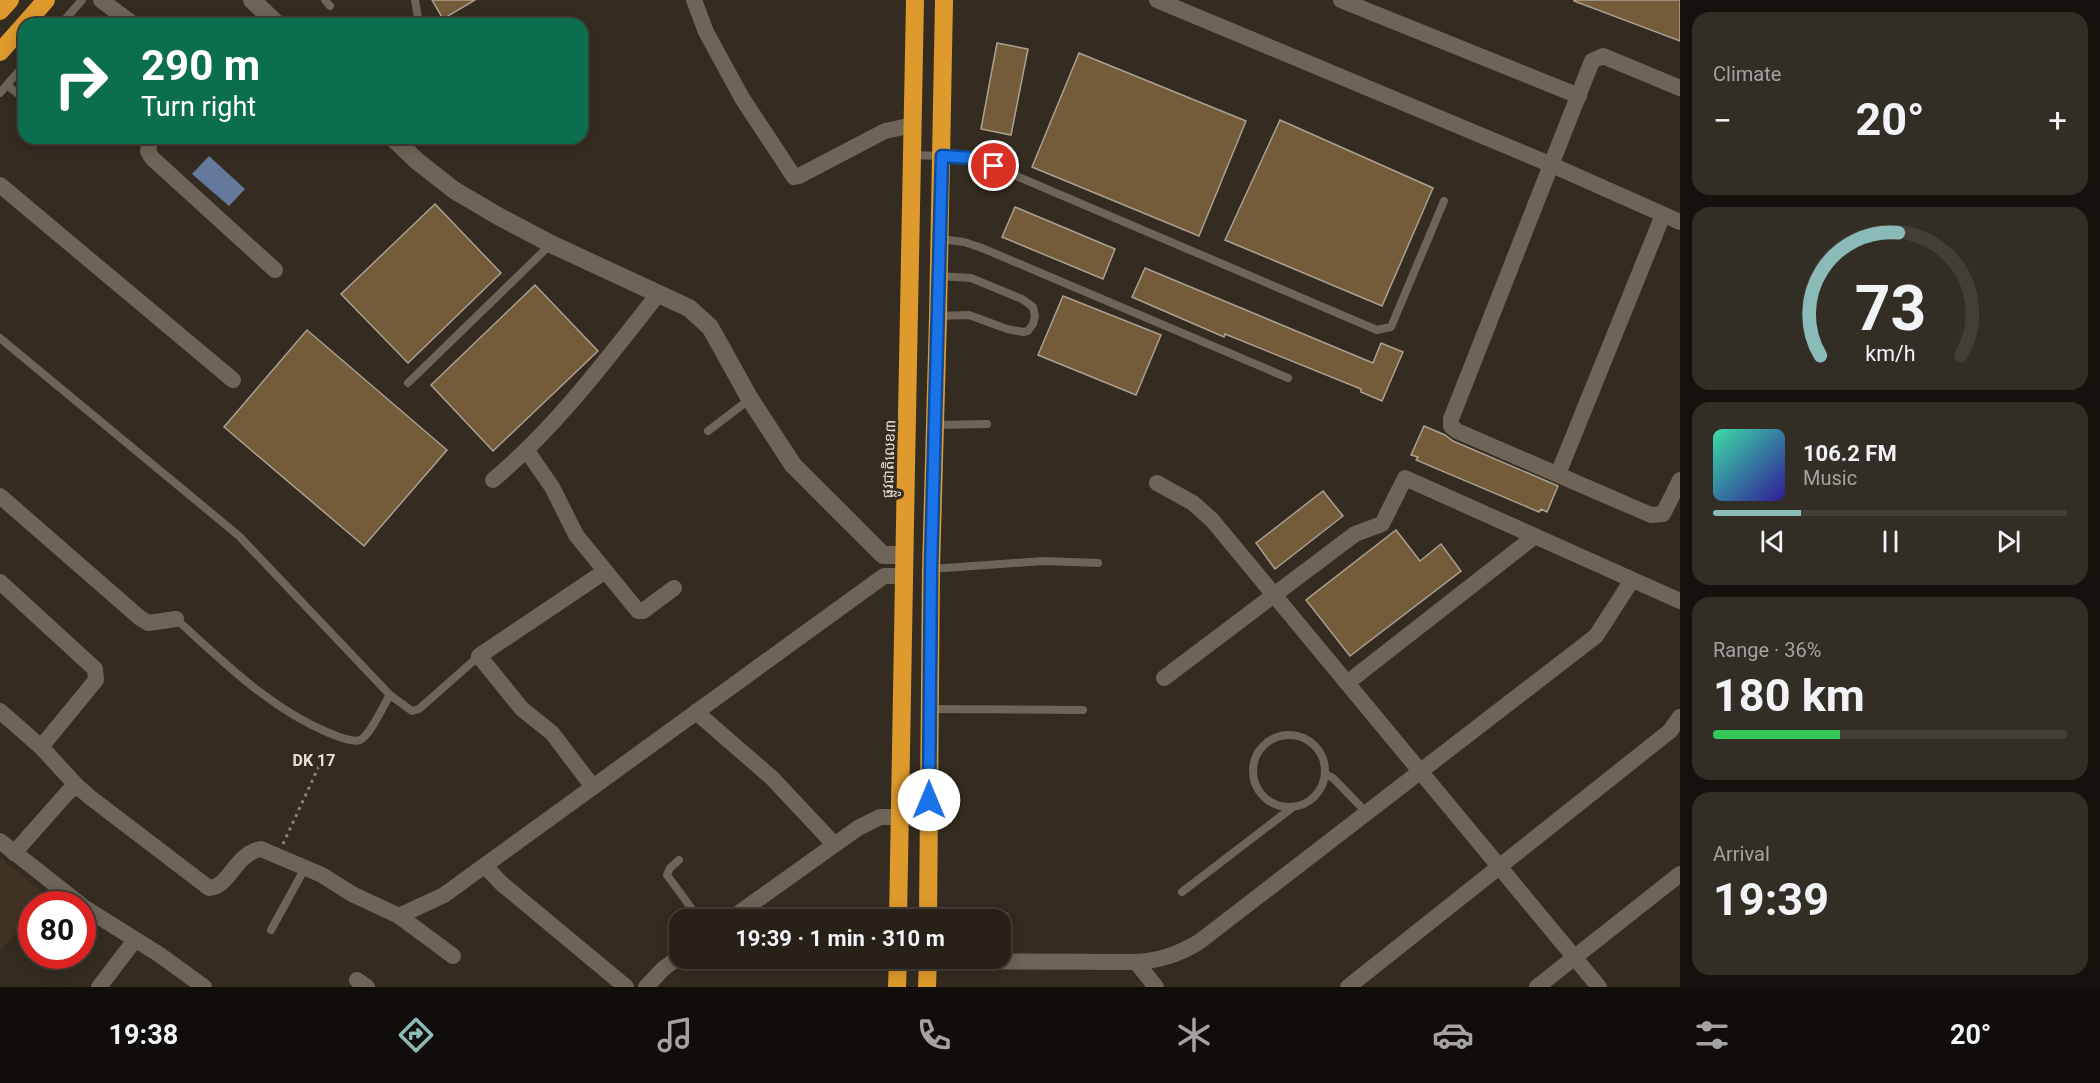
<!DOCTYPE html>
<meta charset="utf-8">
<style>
:root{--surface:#272118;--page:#332e25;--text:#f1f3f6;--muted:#a4a3a2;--line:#433e37;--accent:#8bbbb9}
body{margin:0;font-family:Roboto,"Noto Sans Khmer",sans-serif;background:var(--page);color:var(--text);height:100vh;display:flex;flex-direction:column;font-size:22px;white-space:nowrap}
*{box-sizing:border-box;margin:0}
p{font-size:20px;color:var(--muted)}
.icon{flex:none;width:33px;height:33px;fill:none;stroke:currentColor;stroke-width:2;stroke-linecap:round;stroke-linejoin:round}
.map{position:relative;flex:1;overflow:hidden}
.panel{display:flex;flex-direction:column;gap:12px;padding:12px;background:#15120d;width:420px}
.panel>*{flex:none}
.top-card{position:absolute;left:18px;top:18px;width:570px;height:126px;border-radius:18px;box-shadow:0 3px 15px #0003,0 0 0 2px var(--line);background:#0b6e4f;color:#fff;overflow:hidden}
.speed{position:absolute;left:18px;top:891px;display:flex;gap:12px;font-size:30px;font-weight:700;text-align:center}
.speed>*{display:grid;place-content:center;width:78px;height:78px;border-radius:50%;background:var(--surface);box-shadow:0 3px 15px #0003,0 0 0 2px var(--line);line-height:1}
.speed .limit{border:9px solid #d22;background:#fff;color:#111}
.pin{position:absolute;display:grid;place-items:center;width:51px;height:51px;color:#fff;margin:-26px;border:3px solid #fff;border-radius:50%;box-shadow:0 2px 6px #0007}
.me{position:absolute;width:66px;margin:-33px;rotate:0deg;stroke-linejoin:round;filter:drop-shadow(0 0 4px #0008)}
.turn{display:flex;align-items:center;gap:21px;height:126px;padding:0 24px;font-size:27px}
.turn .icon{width:78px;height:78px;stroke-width:2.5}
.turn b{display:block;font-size:42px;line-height:51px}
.big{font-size:45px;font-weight:700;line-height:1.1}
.panel .card{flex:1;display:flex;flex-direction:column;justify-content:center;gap:9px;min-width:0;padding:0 21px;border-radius:18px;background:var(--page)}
.panel .dial{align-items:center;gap:0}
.dial svg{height:156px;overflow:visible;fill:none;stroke:var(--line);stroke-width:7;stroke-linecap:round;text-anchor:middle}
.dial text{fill:var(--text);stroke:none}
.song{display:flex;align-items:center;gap:18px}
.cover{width:72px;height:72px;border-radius:9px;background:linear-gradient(135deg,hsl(160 70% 55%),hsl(250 70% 35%))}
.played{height:6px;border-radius:3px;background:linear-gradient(90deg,var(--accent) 25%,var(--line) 25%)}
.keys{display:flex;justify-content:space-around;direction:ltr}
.heat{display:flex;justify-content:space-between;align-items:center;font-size:33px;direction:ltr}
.charge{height:9px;border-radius:4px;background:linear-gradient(90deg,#34c759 36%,var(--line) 0)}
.trip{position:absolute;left:669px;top:909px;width:342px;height:60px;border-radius:18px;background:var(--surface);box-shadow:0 3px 15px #0003,0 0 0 2px var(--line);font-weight:700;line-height:60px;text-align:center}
.menu{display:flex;height:96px;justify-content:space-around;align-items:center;background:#100d0a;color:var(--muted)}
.menu .icon{width:42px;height:42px}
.menu .current{color:var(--accent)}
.menu b{font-size:27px;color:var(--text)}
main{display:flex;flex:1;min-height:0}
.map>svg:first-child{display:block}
.built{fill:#403323}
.water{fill:#64799b}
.building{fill:#745c3b;stroke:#aba092;stroke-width:1.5}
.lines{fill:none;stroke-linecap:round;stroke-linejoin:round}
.path{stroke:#8a8379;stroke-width:3;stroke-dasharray:3 4.5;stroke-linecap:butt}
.lane{stroke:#6e6457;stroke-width:8}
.street{stroke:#6e6457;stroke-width:16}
.secondary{stroke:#6e6457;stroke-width:18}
.highway{stroke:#de9a2c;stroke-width:18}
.route-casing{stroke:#114b97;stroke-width:15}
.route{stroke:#1a73e8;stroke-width:10}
.labels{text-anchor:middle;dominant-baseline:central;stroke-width:6;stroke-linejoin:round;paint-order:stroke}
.street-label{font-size:15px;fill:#e5dfd8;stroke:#342c20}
.neighbourhood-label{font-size:16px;font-weight:bold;fill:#e5dfd8;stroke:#342c20}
</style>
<main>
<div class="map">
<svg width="1680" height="987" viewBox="0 0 1680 987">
<rect width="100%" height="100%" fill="#342c20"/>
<polygon class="built" points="0,858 49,897 42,904 32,904 31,917 0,951"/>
<polygon class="water" points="209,156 245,189 229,206 192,174"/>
<g class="building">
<polygon points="432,0 475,0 443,19"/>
<polygon points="1574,0 1680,0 1680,41 1574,1"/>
<polygon points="997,43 1028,49 1011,135 981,129"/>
<polygon points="1079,53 1246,121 1199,236 1032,167"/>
<polygon points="1280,120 1433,188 1382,306 1225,240"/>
<polygon points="435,204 501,273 408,363 341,294"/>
<polygon points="1015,207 1115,249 1103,279 1002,237"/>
<polygon points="1145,268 1373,363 1381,343 1403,352 1382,401 1361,392 1361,389 1225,334 1224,337 1132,297"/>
<polygon points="535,285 598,351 493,451 431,385"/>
<polygon points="1063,296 1161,335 1136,395 1038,355"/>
<polygon points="307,330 447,450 364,546 224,427"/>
<polygon points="1424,426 1445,435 1453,441 1558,486 1547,512 1541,509 1539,512 1416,460 1418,457 1411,455"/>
<polygon points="1323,491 1343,516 1275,569 1256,543"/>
<polygon points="1396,530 1420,561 1441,544 1461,571 1350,656 1306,600"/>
</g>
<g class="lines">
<polyline class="path" points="283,844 320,764"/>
<g class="lane">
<polyline points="325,0 330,6"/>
<polyline points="415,0 419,24"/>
<polyline points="61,24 82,0"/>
<polyline points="7,85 24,99"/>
<polyline points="0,93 24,65"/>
<polyline points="912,155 972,157 1377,330 1391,327 1444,201"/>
<polyline points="940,239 964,242 982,248 1288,378"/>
<polyline points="938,316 969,315 1007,329 1023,332 1028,331 1033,324 1035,316 1033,307 1022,299 971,278 939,276"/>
<polyline points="0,338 239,536 390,695 412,711 419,709 479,656"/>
<polyline points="408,383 551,244"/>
<polyline points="935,425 987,424"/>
<polyline points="708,431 750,399"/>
<polyline points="931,569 1044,561 1098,563"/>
<path d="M176 619C224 662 269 708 329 733 337 736 352 743 360 740 370 736 384 704 390 695"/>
<polyline points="930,709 1083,710"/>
<circle cx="1289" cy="771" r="36"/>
<polyline points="1325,774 1333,778 1367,813"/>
<polyline points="679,860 670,868 667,875 700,920"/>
<polyline points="1182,892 1293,807"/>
<polyline points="928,913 1005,916"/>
<polyline points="271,930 305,868"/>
</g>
<g class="street">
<polyline points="101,0 133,24"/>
<polyline points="694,0 706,32 742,98 794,177 799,176 885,131 913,125"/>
<polyline points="1157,0 1552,165 1680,222"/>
<polyline points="1341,0 1579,96"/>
<polyline points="1680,88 1603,56 1592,61 1451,419 1451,426 1457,431 1651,515 1663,514 1680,480"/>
<polyline points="151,138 148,151 152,158 275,270"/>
<polyline points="0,185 233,380"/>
<polyline points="527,451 552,487 576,535 638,611 643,611 674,588"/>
<polyline points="1558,474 1663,215"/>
<path d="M493 480C558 425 607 359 659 293"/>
<polyline points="1157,483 1193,503 1212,520 1599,987"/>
<polyline points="0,496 140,618 148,623 176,619"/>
<polyline points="0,582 95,669 96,680 41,747"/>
<polyline points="1164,678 1355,534 1382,524 1405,478 1680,601"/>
<polyline points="1347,683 1535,536"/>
<polyline points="0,711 41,747 77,786"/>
<polyline points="696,712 772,778 834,844"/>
<polyline points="593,787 552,733 522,709 479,656 604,572"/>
<polyline points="0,841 80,904"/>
<path d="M14 853 68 792 77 786 91 798 209 888C230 887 234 854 261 849L322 875 352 894 399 916 453 956"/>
<polyline points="485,866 501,883 626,987"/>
<polyline points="82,906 160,955 204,987"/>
<polyline points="399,916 444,895 884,576 903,576"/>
<polyline points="729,920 858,828 880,817 899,817"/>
<path d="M928 961 1136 962C1161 960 1177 955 1199 942L1596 636 1632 580"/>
<polyline points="1136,962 1156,987"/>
<polyline points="357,980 367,987"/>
<polyline points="99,987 135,940"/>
<polyline points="646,987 663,969 680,956"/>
<polyline points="1348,987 1670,731 1680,717"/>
<polyline points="1537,987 1680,874"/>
</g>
<g class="secondary">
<polyline points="252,0 277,24"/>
<polyline points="393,138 417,161 454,190 498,216 551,244 689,308 710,327 750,399 793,465 883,555 904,555"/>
</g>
<g class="highway">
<polyline points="0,11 10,0"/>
<polyline points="25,24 46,0"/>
<polyline points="0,52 24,25"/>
<path d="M898 920C902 613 910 307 915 0"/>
<polyline points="928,920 931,569 938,316 944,0"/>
<polyline points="897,987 898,958"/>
<polyline points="927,987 928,958"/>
</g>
</g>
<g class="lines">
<g class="route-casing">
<polyline id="route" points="929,800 931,569 942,156 972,158 994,166"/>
</g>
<use href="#route" class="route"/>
</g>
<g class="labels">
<g class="street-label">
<text transform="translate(889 459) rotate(-88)">ផ្លូវជាតិលេខ៣</text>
</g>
<g class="neighbourhood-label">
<text x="314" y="760">DK 17</text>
</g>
</g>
</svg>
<div class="speed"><div class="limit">80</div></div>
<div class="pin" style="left:994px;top:166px;background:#d93025"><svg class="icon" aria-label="arrive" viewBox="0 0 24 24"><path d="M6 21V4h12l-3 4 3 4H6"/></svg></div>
<svg class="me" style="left:929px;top:800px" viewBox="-20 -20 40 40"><circle r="19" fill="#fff"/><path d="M0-13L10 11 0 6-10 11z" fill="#1a73e8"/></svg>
<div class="trip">19:39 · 1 min · 310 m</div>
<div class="top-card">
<div class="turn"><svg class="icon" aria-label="right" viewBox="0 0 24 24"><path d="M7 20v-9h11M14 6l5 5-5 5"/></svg><div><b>290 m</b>Turn right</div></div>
</div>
</div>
<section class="panel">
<div class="card"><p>Climate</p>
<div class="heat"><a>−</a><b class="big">20°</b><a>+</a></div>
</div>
<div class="card dial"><svg viewBox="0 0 100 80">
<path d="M14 69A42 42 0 1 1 86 69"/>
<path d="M14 69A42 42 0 0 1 54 6" stroke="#8bbbb9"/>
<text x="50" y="56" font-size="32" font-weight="700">73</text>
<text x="50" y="72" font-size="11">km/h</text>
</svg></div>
<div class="card">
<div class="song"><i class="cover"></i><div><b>106.2 FM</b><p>Music</p></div></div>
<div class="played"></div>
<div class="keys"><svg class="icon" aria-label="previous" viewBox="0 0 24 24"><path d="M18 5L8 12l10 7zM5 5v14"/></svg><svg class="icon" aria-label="pause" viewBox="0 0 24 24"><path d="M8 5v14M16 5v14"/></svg><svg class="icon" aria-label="next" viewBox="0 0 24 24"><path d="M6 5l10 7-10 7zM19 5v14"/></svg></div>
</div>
<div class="card"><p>Range · 36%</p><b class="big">180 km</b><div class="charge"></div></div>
<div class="card"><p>Arrival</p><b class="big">19:39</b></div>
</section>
</main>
<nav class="menu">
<b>19:38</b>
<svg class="icon current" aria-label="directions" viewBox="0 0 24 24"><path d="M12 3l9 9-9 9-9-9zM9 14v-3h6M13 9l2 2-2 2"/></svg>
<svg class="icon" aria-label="music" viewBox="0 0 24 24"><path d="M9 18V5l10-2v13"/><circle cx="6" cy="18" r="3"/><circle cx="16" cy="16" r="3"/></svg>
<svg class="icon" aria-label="phone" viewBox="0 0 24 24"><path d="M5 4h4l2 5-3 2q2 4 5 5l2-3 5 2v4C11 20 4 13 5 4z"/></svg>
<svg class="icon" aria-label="climate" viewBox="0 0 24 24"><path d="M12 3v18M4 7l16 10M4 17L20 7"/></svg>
<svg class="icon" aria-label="car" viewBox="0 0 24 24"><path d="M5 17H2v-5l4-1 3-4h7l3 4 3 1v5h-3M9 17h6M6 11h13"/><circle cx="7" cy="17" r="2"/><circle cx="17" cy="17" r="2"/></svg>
<svg class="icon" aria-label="filters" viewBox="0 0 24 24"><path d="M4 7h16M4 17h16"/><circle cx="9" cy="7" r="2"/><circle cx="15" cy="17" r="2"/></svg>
<b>20°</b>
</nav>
